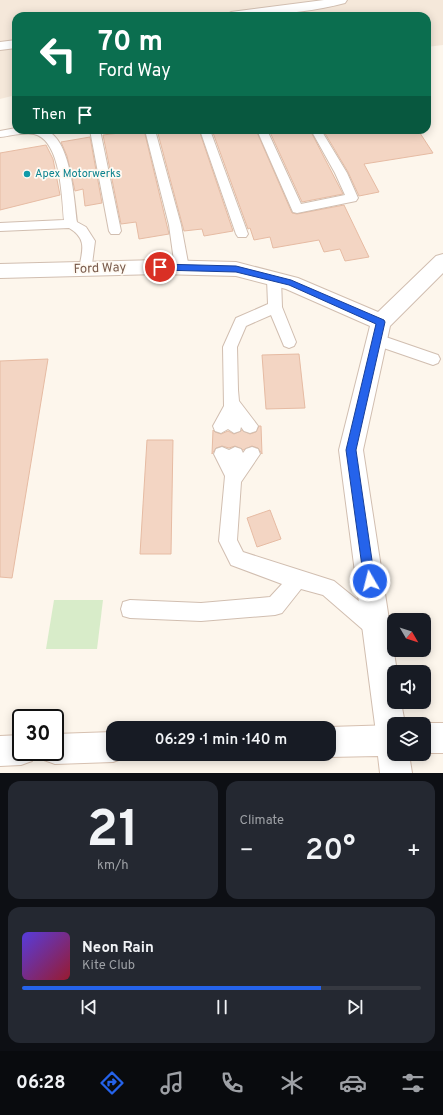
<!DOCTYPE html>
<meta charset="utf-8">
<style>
:root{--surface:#171b24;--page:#242831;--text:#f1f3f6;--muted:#9ea1a6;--line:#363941;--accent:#2563eb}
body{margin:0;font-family:Overpass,sans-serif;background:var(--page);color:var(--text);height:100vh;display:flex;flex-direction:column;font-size:15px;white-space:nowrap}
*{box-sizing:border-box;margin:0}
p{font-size:13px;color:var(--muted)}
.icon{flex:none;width:22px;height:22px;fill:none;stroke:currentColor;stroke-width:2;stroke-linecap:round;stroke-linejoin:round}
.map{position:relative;height:773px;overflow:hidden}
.side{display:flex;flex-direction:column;gap:8px;padding:8px;background:#0d0f14;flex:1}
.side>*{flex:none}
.top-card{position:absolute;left:12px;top:12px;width:419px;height:122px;border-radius:12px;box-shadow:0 2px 10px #0003;background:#0b6e4f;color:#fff;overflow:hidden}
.needle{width:26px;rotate:129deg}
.tools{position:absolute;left:387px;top:613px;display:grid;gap:8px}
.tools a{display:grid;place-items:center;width:44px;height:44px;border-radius:8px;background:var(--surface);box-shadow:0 2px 10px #0003;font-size:20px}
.speed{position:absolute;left:12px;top:709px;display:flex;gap:8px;font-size:20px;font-weight:700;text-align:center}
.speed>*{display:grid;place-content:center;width:52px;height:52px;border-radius:50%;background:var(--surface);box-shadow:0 2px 10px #0003;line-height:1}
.speed .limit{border:2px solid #111;border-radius:6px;background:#fff;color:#111}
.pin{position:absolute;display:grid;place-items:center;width:34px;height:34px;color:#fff;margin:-17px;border:2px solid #fff;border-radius:50%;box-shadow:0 1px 4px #0007}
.me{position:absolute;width:44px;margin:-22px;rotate:352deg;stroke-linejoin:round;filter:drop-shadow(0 0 3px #0008)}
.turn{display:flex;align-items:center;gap:14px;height:84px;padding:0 20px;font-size:18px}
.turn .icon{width:52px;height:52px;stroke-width:2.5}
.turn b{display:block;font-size:28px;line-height:34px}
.then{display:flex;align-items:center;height:38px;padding:0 20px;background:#0003;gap:8px;font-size:15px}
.big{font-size:30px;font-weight:600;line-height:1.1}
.side .card{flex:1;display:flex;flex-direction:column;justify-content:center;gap:6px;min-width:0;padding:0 14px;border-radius:12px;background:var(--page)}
.side .dial{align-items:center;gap:0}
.dial b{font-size:52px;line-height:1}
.song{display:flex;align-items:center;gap:12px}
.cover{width:48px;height:48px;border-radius:6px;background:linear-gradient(135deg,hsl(250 70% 55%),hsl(350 70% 35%))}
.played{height:4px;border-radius:2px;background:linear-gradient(90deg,var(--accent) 75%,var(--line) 75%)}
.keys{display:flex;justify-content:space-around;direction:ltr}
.heat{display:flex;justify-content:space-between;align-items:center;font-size:22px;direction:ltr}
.side .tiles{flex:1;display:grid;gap:8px;grid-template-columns:1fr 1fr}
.card:last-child{grid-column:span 2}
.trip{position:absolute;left:106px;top:721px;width:230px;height:40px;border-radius:12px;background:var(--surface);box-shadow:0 2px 10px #0003;font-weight:600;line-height:40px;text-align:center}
.tab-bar{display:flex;height:64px;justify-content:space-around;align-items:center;background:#090b0e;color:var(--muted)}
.tab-bar .icon{width:28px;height:28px}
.tab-bar .selected{color:var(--accent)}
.tab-bar b{font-size:18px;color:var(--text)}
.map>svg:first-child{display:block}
.residential{fill:#f5e8da}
.green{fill:#d8ecc9}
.building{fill:#f3d5c3;stroke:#e6bba3}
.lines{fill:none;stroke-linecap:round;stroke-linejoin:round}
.lane-casing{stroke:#d1beb0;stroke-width:2}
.street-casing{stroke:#d1beb0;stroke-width:2}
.secondary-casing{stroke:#d6c0b0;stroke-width:2}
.lane{fill:#fff;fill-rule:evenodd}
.street{fill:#fff;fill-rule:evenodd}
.secondary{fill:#fff;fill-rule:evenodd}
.route{fill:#2563eb;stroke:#184099}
.culture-dot{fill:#0f9aa8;stroke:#fffaf3;stroke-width:1.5}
.labels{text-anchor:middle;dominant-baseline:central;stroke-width:3.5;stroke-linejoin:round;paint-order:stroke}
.far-culture-label{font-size:11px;fill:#0d838f;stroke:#fffaf3;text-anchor:start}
.street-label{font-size:13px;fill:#7a5c4d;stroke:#fffaf3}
</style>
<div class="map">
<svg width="443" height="773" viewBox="0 0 443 773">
<rect width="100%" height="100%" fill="#fdf6ec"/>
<polygon class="residential" points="0,0 443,0 443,45 427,47 427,16 16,16 16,95 0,99"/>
<polygon class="green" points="54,600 103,600 97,649 46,649"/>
<g class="building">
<polygon points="144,130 169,234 139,239 136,222 121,224 103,135"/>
<polygon points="157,130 199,130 233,231 204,236 202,229 184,231"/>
<polygon points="212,130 256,130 292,213 297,214 344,205 369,257 345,261 340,249 324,252 319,240 273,248 270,237 254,240 250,228 248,229"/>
<polygon points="269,130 310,130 343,194 302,202"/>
<polygon points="323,130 418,130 433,153 364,164 379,192 359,196 348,172"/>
<polygon points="90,137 102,203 85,206 83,189 75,191 67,156 61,142"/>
<polygon points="46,145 53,159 60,195 0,210 0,153"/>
<polygon points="299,354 305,408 266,409 262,355"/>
<polygon points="48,359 12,578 0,577 0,361"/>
<polygon points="259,426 261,426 262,454 258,448 252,446 243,450 235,446 229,448 222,446 216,448 212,454 213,430 215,432 221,434 228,431 234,434 242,430 250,434 256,432"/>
<polygon points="147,440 173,440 171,554 140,554"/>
<polygon points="270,510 281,539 257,547 247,518"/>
</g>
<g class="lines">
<g class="lane-casing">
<g id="lane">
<path d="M16 128V130C25 130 35 128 44 130 71 136 74 200 77 222L86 227 95 241 91 272 86 274 81 272 79 269C82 251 88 239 69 228L0 231V223L64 220C62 198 61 140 34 134 23 132 10 136 0 137V131Z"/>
<polygon points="90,130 100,130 121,231 119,234 111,234 109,231"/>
<polygon points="145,130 155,130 181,225 189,268 187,271 182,273 177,271 175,268 169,225"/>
<polygon points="200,130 210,130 248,234 246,237 238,237 236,234"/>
<polygon points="257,130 267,130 301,204 345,195 335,173 311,130 321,130 347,173 358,198 356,201 297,213 293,212"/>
<polygon points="274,274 279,275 281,279 282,307 296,342 294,346 289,348 284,346 271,315 246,326 237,347 238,390 239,401 258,426 256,431 250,433 244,431 241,427 240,431 234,433 228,429 221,433 215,431 213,426 224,406 223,347 236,318 268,304 267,279 269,275"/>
<polygon points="377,334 438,355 440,359 438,363 433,365 372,344 370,340 372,336"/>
<polygon points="222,447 229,450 235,447 241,449 243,453 246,449 252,447 258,449 260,454 241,482 237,540 243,552 334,581 382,620 384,627 382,634 375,636 368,634 323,595 301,589 282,613 275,615 201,621 130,618 123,616 121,609 123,602 130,600 201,603 270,597 282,584 231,565 219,541 225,476 214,454 216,449"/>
</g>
</g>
<g class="street-casing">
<g id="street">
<path d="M324 0H347L345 3C307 13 265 16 224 16L231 12Z"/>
<polygon points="16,40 16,48 0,50 0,42"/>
<polygon points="443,254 443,273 390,326 363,450 397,672 394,672 394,702 401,702 405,724 394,724 395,754 392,755 381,751 377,740 339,450 370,326 286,289 236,276 159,274 0,278 0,264 159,260 236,262 298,278 378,312 436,256"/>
</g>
</g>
<g class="secondary-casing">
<g id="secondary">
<polygon points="424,723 443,723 443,753 424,753 424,724 421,724"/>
<polygon points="394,725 394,754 409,754 412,773 380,773 378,756 329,757 321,754 329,754 329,728 326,728 329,727"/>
<polygon points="113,732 113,754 125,754 124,758 113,762 55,764 44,760 41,752 55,752 55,734"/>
<polygon points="21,735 21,752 36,752 32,761 21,765 0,766 0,736"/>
</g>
</g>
<use href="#lane" class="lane"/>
<use href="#street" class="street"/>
<use href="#secondary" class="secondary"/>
</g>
<polygon class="route" points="160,264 236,266 291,280 384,320 385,322 356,450 375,581 374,585 370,587 366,585 364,581 346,450 376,324 289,285 236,272 160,270 156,267"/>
<circle class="culture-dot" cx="27" cy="174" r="4"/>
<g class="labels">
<g class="far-culture-label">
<text x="35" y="174">Apex Motorwerks</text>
</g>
<g class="street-label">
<text transform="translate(100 269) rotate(-2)">Ford Way</text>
</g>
</g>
</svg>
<div class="tools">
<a><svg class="needle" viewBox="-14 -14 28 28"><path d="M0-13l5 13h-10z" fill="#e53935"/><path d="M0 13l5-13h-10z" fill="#9ea1a6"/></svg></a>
<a><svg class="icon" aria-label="sound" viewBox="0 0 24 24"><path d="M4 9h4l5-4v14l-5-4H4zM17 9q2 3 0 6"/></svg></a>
<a><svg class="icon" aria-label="layers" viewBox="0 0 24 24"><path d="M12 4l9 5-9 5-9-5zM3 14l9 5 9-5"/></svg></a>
</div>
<div class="speed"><div class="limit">30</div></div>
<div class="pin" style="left:160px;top:267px;background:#d93025"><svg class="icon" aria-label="arrive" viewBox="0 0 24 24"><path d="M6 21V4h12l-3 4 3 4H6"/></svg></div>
<svg class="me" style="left:370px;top:581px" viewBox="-20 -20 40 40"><circle r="17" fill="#2563eb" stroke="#fff" stroke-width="3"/><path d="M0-11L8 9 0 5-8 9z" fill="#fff"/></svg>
<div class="trip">06:29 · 1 min · 140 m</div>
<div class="top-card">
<div class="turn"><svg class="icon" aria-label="left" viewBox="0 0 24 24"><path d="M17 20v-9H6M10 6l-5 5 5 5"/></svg><div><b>70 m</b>Ford Way</div></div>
<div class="then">Then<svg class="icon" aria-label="arrive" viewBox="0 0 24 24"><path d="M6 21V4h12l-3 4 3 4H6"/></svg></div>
</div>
</div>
<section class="side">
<div class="tiles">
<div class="card dial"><b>21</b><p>km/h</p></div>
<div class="card"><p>Climate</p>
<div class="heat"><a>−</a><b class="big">20°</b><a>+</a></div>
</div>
<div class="card">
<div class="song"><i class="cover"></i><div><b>Neon Rain</b><p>Kite Club</p></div></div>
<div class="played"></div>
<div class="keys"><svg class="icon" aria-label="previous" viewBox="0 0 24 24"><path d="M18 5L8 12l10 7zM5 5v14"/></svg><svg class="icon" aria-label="pause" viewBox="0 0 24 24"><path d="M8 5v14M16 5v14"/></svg><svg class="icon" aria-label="next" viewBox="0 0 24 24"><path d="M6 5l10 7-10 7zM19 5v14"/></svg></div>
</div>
</div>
</section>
<nav class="tab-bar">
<b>06:28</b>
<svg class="icon selected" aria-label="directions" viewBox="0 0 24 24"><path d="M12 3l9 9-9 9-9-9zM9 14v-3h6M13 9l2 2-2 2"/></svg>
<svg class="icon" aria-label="music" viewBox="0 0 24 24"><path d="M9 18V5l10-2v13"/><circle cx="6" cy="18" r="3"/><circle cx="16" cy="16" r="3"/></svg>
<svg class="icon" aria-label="phone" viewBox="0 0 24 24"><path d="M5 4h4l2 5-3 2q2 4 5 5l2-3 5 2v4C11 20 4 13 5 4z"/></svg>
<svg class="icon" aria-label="climate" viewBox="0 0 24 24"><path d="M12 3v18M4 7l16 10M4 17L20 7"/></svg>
<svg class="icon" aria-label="car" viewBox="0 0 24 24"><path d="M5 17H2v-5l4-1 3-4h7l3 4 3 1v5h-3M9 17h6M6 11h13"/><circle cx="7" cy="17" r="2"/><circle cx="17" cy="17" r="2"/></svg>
<svg class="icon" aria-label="filters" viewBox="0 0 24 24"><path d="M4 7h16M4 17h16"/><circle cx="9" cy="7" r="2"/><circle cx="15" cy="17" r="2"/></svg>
</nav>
